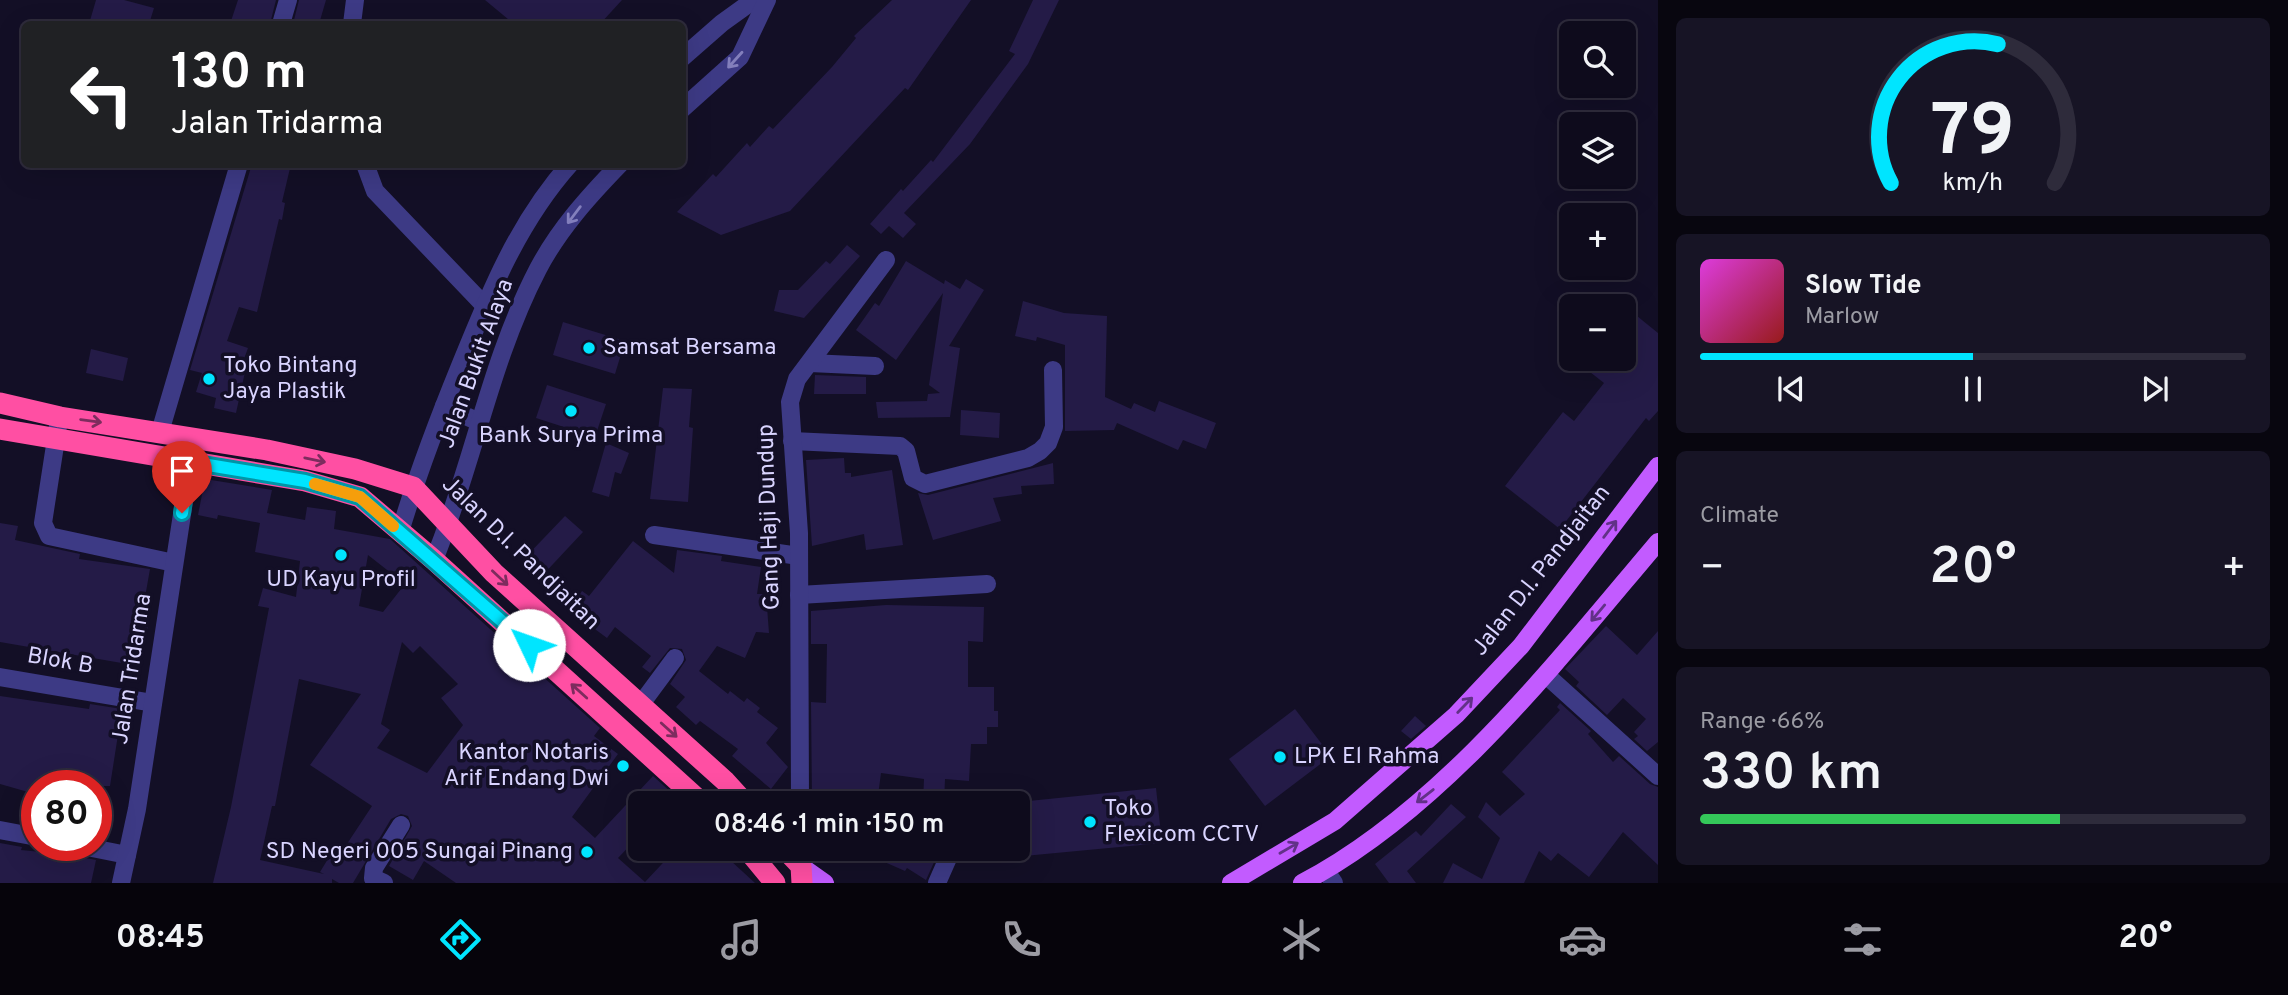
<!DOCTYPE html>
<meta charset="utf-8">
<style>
:root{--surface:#0e0b1c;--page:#171425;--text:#f1f3f6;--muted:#9b9ba3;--line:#2e2b3b;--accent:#00e5ff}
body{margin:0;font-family:Overpass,sans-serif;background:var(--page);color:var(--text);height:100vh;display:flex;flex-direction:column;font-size:26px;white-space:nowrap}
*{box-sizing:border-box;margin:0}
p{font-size:23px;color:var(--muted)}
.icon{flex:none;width:38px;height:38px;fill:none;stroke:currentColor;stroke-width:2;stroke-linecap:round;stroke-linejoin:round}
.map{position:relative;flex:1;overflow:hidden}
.details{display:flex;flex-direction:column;gap:18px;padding:18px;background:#08060f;width:630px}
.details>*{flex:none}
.top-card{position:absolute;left:21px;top:21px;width:665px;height:147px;border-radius:10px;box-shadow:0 7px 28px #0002,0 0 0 2px var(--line);background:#202124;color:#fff;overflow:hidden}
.tools{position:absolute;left:1559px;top:21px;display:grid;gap:14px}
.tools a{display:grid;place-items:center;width:77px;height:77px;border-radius:10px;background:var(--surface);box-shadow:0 7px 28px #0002,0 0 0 2px var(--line);font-size:35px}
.speed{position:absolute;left:21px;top:770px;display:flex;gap:14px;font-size:35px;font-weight:700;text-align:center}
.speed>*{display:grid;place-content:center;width:91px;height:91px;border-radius:50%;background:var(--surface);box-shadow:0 7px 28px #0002,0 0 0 2px var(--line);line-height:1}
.speed .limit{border:10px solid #d22;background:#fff;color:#111}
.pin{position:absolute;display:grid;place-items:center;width:60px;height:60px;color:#fff;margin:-72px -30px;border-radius:50% 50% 50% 0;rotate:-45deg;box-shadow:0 0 7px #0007}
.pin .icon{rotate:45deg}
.me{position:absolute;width:77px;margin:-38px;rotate:312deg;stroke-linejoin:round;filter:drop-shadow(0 0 5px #0008)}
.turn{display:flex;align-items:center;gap:24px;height:147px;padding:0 35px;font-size:32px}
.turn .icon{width:91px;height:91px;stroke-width:2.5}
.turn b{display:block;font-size:49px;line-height:60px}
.big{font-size:52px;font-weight:600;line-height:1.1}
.details .widget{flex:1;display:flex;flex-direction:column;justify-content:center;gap:10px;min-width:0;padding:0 24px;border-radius:10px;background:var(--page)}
.details .dial{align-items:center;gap:0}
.dial svg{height:182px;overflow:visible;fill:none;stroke:var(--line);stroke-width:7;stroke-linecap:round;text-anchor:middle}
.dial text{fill:var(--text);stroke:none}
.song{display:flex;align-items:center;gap:21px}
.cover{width:84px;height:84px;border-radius:10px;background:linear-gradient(135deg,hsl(300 70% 55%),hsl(0 70% 35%))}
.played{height:7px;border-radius:4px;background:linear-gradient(90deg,var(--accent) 50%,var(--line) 50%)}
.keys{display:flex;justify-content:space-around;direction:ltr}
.heat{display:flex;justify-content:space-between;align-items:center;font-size:38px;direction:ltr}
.charge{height:10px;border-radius:5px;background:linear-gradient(90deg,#34c759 66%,var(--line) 0)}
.trip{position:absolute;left:628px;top:791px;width:402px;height:70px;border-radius:10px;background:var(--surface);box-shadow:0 7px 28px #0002,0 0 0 2px var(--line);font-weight:600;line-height:70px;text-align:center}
.menu{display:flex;height:112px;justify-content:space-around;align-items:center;background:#06040b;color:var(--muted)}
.menu .icon{width:49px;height:49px}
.menu .active{color:var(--accent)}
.menu b{font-size:32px;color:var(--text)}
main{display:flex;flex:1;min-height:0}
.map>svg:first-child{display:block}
.building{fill:#241b47;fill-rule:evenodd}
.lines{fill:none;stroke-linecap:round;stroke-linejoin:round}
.minor{stroke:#3d3a85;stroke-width:18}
.major{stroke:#c25bff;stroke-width:18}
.highway{stroke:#ff4fa3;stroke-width:21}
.oneway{stroke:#837fbc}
.oneway2{stroke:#7d2c5e}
.oneway3{stroke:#623188}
.route-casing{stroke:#0095a6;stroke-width:18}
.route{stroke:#00e5ff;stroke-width:12}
.slow{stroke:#f59e0b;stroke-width:12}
.poi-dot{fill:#00e5ff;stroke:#130f26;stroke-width:2.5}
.labels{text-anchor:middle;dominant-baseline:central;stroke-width:7;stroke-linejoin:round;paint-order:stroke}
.poi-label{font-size:23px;fill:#d9d4ff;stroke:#130f26;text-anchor:start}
.street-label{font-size:23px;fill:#d9d4ff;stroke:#130f26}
</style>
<main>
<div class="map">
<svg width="1658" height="883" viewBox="0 0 1658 883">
<rect width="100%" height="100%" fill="#130f26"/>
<g class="building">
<polygon points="96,0 124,0 154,8 149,24 89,24"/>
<polygon points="238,0 276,0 270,24 230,24"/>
<polygon points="299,0 326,0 319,24 293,24"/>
<polygon points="485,0 622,0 600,24 514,24"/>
<polygon points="892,0 971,0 908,90 905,88 790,211 721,235 677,212 713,174 716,177 747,143 750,147 769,126 773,129 832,67 856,38 854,36"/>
<polygon points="1033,0 1059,0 1028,64 970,144 904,213 916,224 903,238 889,226 881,234 870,224 901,189 903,191 931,160 933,162 1015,54 1009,51"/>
<polygon points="252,164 291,164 282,202 285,203 282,220 279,219 257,312 239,307 227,341 248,348 240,370 245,372 236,413 214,408 216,398 196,392 202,373 190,370"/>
<polygon points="847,245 860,256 804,318 774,311 779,290 798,290 826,261 830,264"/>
<polygon points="906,261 944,284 945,280 960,289 966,279 984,290 949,346 960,348 950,417 878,418 876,402 927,401 928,394 940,393 929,385 943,293 896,360 856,330 875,303 879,306"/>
<polygon points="1023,301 1064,313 1107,316 1105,397 1131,409 1134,403 1155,412 1159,401 1216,423 1206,449 1183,440 1178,450 1117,423 1114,430 1065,431 1065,345 1037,337 1036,341 1015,336"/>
<polygon points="1637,316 1658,333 1658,411 1649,421 1646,418 1560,529 1505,486 1563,412 1574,421 1604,383 1590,372 1602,359 1624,359 1624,332"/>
<polygon points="563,322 625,341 615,374 553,355"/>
<polygon points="91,349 128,358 123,381 86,373"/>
<polygon points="815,375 866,377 866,394 814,394"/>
<polygon points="547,385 606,404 595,437 536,418"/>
<polygon points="663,388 692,389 689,427 693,428 688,502 650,499"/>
<polygon points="961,410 1000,413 999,438 960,435"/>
<polygon points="606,443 629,453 621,474 615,472 609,497 592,492"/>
<polygon points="844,458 845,473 851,473 851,477 892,470 903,545 866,550 864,534 812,546 806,460"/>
<polygon points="1053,463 1054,484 1021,486 1022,494 993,498 1001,521 933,540 918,493 928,495"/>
<path d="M205 479 272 490 267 513 305 520 307 507 336 511 334 529 390 539 600 728 594 736 618 754 572 817 595 838 653 776 683 803H640V835L618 858 645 882 676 849H718L755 883H456L424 861 413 880 389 866 412 826 408 816 401 814 391 819 353 883H339L332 879V883H213L231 807 269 608 258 606 263 588 296 597 300 561 255 552 260 523 218 515 217 519 198 515ZM368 555 405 584 383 612 359 606ZM402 642 413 653 420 646 458 684 441 698 463 725 427 773 377 748 390 730 381 724ZM299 679 361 694 310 765 372 806 341 853 334 849 320 872 324 874 260 860 272 806H275Z"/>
<polygon points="565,516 583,532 539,579 521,562"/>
<polygon points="0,523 18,526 15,540 80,554 79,559 150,569 141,620 149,622 139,666 0,642"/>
<polygon points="633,541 674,573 677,550 722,556 721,561 761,567 757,594 766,594 769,633 756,632 745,658 717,646 699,671 728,694 730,691 744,702 747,698 760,708 757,712 778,728 766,743 788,767 771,789 732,756 738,749 700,721 696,725 676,707 685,697 670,684 686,660 682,649 670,648 650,673 642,667 651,656 615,627 607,638 569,610 582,591 589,596"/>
<polygon points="886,605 984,607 983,642 968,641 968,687 994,687 994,711 998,711 998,727 987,727 987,744 971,744 969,781 945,779 944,803 923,803 924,779 881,773 877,803 812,803 811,702 826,703 827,644 811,644 811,611"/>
<polygon points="1606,626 1637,655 1658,631 1658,742 1647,751 1634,739 1638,736 1634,732 1646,719 1623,698 1607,715 1576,686 1579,682 1565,669"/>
<polygon points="0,696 89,709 90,704 122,709 110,786 36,786 35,794 0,784"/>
<polygon points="1560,703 1591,731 1588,734 1613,762 1619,756 1650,784 1658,787 1658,865 1623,832 1589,877 1558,853 1551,861 1539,851 1524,883 1443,883 1453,863 1482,879 1500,838 1478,817 1486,802 1500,816 1525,794 1502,772 1560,710 1557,707"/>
<polygon points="1295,709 1331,756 1265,806 1229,759"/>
<polygon points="1415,716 1426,726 1411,739 1401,731"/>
<polygon points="1156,788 1162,843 1024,856 1019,802"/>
<polygon points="1451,804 1466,817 1407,871 1416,883 1389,883 1375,864 1416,831 1421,836"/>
<polygon points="0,843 22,847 21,850 61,854 62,849 75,856 96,860 91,883 0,883"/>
<polygon points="855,849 940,849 926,880 907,868 905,871"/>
</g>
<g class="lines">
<g class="minor">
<polyline points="281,24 288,0"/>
<polyline points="352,24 355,0"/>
<polyline points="682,58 722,23 754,0"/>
<polyline points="682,109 740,57 767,0"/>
<polyline points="365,164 375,191 484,305"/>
<polyline points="810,363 875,366"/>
<polyline points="444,406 479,422"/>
<polyline points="58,426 43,523 49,536 174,563"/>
<polyline points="160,432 239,164"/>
<polyline points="792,441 900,446 906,451 913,478 925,484 1028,458 1040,451 1048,443 1054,427 1053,370"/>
<path d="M400 532C417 475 438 420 460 366 489 294 518 222 570 164"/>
<polyline points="654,535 799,556"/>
<path d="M434 560C473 465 490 361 538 269 559 229 589 196 620 164"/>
<polyline points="799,595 987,584"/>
<polyline points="1546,675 1658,776"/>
<polyline points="0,677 153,703"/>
<polyline points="641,704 675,658"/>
<polyline points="800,803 799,533 790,402 797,379 886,260"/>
<polyline points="0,830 37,837"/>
<polyline points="77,845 127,855"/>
<polyline points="1326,871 1334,883"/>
<polyline points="121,883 137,809 190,462"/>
<polyline points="384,883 373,878 374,868 401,825"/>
<polyline points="937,883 952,849"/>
</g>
<g class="major">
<polyline points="801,866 825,883"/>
<polyline points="1231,883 1335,821 1456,715 1521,646 1658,466"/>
<path d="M1302 883C1442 810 1557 661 1658 542"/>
</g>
<g class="highway">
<polyline points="0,403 60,417 267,450 355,469 413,487 494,573 725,781 745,803"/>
<polyline points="0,429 305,481 360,497 434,560 702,803"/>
<polyline points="747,849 775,883"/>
<polyline points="785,849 801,866 802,883"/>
</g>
</g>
<defs><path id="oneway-shaft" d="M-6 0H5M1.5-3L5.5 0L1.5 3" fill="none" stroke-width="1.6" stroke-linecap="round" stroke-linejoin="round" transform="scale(1.75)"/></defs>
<g class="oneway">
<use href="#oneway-shaft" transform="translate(735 60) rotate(132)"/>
<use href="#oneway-shaft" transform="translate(574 215) rotate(127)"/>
</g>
<g class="oneway2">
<use href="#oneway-shaft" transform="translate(91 421) rotate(8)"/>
<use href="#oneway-shaft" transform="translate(315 460) rotate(12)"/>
<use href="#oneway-shaft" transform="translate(500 578) rotate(43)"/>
<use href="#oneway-shaft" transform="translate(579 691) rotate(-138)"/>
<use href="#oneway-shaft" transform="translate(669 730) rotate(42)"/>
</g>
<g class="oneway3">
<use href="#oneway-shaft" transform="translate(1610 529) rotate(-53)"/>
<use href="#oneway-shaft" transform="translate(1598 613) rotate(130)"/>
<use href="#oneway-shaft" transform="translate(1465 705) rotate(-46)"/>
<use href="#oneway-shaft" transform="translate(1425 796) rotate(142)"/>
<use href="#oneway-shaft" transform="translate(1289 848) rotate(-30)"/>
</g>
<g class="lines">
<g class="route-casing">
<polyline id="route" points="182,513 190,462 305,481 360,497 529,645"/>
</g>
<use href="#route" class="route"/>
<polyline class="slow" points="315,484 360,497 393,526"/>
</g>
<g class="poi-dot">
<circle cx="589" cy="348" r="7"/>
<circle cx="209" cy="379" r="7"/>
<circle cx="571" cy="411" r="7"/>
<circle cx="341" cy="555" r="7"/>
<circle cx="1280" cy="757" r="7"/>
<circle cx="623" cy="766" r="7"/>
<circle cx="1090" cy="822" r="7"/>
<circle cx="587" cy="852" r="7"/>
</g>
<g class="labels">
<g class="poi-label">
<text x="603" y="348">Samsat Bersama</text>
<text x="223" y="366">Toko Bintang<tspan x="223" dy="26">Jaya Plastik</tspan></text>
<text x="571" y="436" text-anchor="middle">Bank Surya Prima</text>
<text x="341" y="580" text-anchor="middle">UD Kayu Profil</text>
<text x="609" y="753" text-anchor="end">Kantor Notaris<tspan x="609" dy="26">Arif Endang Dwi</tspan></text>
<text x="1294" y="757">LPK El Rahma</text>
<text x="1104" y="809">Toko<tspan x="1104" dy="26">Flexicom CCTV</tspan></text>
<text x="573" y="852" text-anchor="end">SD Negeri 005 Sungai Pinang</text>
</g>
<g class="street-label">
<text transform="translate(477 364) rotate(-70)">Jalan Bukit Alaya</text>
<text transform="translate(770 517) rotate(-92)">Gang Haji Dundup</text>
<text transform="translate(520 554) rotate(44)">Jalan D.I. Pandjaitan</text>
<text transform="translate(1542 571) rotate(-52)">Jalan D.I. Pandjaitan</text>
<text transform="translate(60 662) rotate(10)">Blok B</text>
<text transform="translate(133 669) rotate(-81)">Jalan Tridarma</text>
</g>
</g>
</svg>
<div class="tools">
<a><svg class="icon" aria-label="search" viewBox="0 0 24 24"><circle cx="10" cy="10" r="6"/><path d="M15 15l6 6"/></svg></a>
<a><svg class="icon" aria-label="layers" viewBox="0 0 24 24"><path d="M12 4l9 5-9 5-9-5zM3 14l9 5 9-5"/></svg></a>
<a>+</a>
<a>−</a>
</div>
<div class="speed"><div class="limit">80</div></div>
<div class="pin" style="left:182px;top:513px;background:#d93025"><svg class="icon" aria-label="arrive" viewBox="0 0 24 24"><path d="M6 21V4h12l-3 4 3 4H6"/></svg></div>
<svg class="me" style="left:529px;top:645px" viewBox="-20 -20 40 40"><circle r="19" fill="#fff"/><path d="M0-13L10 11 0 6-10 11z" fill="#00e5ff"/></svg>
<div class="trip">08:46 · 1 min · 150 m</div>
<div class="top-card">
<div class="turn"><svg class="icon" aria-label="left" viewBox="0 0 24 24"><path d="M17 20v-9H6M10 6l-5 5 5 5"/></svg><div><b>130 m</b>Jalan Tridarma</div></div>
</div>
</div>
<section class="details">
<div class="widget dial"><svg viewBox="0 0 100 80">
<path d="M14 69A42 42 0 1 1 86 69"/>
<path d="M14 69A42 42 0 0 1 61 8" stroke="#00e5ff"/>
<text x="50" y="56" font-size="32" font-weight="700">79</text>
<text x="50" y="72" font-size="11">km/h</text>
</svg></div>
<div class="widget">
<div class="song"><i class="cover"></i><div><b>Slow Tide</b><p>Marlow</p></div></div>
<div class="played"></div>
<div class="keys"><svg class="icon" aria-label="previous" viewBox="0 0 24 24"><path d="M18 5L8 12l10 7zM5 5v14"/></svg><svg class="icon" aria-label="pause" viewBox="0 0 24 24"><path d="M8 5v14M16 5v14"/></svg><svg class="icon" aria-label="next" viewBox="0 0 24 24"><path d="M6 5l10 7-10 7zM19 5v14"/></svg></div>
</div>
<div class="widget"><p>Climate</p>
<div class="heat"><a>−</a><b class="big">20°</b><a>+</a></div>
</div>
<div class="widget"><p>Range · 66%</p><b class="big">330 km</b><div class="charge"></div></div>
</section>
</main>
<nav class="menu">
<b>08:45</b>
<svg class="icon active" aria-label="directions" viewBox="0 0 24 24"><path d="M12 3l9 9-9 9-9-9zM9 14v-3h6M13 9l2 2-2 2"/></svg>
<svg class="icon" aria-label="music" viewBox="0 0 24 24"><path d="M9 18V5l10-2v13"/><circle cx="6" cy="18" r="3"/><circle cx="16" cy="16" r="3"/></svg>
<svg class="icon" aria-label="phone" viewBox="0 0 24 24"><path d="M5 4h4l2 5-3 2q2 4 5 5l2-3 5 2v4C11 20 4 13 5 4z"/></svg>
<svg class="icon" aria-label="climate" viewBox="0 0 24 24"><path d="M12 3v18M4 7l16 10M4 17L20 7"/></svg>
<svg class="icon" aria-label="car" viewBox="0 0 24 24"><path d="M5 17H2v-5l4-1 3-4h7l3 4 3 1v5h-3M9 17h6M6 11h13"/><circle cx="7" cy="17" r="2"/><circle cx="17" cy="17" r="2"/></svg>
<svg class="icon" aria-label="filters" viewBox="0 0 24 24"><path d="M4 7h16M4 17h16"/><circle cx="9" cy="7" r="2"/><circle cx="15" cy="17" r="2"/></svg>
<b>20°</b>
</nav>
